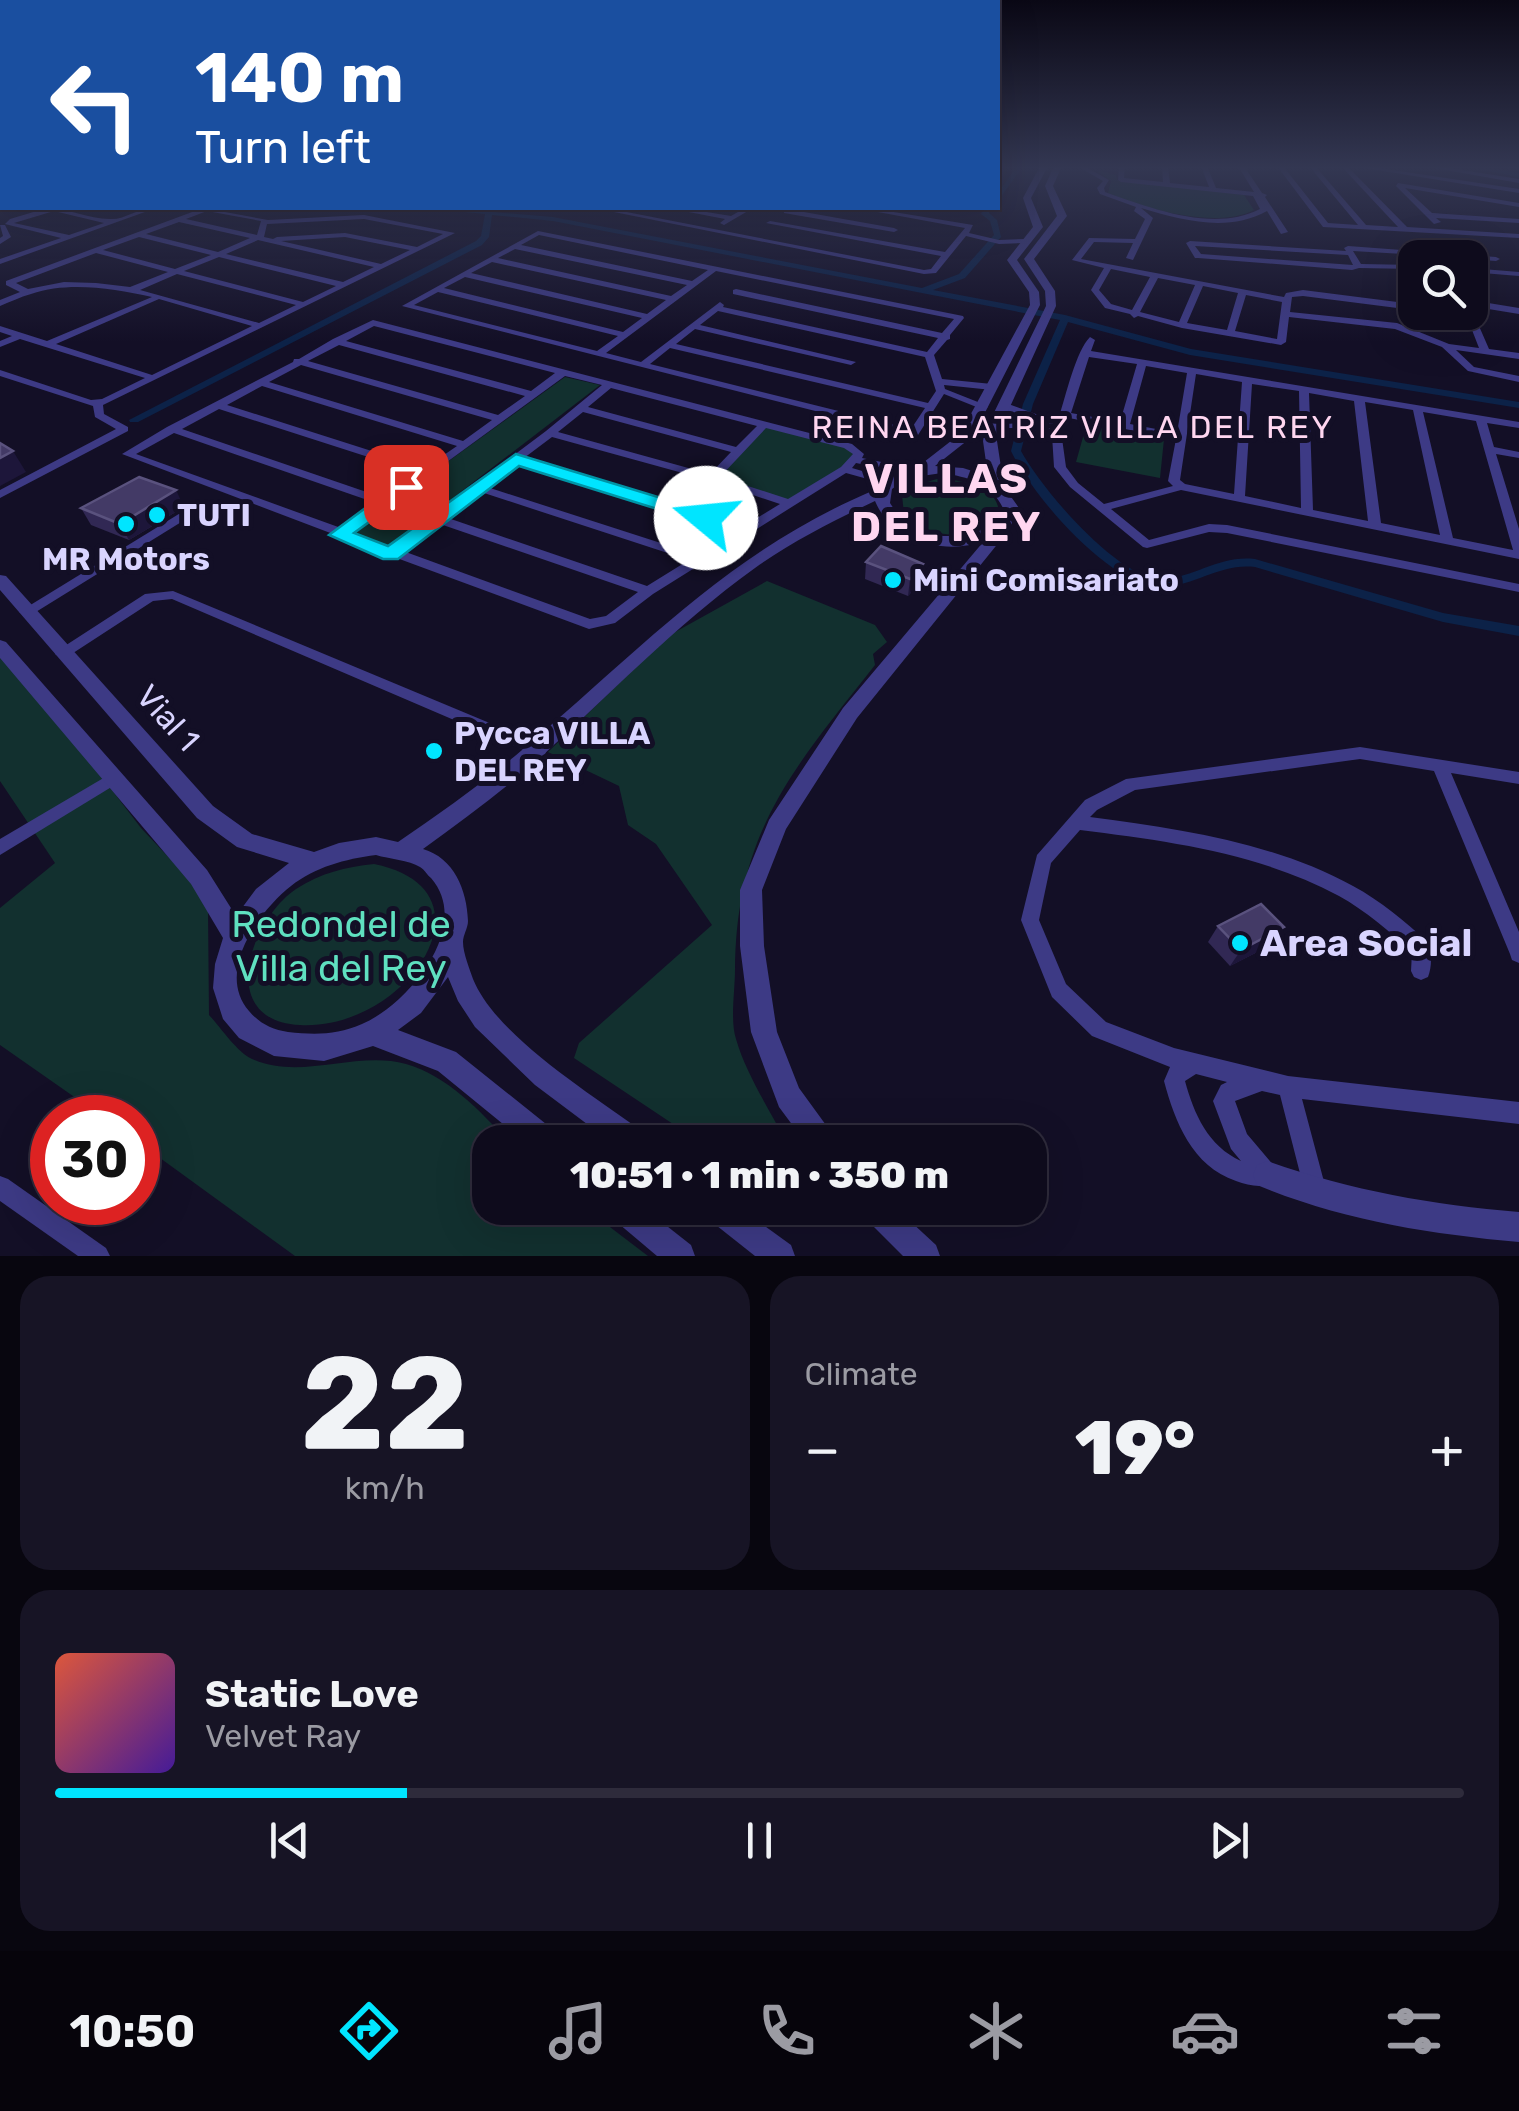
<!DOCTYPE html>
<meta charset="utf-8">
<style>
:root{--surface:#0e0b1c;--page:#171425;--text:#f1f3f6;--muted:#9b9ba3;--line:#2e2b3b;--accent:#00e5ff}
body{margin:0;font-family:Rubik,sans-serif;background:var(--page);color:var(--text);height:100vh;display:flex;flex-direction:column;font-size:38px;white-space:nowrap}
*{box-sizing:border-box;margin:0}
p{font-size:32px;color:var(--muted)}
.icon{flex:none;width:55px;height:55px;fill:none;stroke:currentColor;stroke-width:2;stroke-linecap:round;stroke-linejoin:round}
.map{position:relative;height:1256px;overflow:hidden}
.drawer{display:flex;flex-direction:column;gap:20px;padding:20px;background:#08060f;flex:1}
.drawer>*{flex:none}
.top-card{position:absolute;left:0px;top:0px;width:1000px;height:210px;box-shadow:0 10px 40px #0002,0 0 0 2px var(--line);background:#1a4fa0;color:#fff;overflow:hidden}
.buttons{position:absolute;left:1398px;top:240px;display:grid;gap:20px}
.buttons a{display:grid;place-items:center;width:90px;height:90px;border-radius:20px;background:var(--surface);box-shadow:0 10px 40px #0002,0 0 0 2px var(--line);font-size:50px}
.speed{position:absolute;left:30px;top:1095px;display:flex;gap:20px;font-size:50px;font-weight:700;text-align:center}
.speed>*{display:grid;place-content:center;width:130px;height:130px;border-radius:50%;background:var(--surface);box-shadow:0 10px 40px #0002,0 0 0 2px var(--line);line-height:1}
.speed .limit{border:15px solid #d22;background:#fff;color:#111}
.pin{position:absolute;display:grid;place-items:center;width:85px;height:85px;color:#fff;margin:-42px;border-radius:20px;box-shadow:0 5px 15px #0006}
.me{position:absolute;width:110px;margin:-55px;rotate:287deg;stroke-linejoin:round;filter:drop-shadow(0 0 8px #0008)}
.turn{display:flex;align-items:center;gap:35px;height:210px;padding:0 30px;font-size:45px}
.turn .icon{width:130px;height:130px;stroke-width:2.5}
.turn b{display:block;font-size:70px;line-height:85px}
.big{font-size:75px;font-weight:800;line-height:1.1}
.drawer .widget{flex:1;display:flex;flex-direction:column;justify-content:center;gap:15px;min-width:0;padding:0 35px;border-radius:30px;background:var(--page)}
.drawer .dial{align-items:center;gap:0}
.dial b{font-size:130px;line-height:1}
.song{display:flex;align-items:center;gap:30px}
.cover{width:120px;height:120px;border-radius:15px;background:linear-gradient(135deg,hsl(10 70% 55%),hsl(260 70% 35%))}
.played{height:10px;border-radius:5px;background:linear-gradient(90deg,var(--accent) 25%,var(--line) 25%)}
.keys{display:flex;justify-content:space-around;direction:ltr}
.heat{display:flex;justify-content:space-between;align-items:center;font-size:55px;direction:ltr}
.drawer .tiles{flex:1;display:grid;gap:20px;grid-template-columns:1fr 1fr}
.widget:last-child{grid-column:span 2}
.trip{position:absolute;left:472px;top:1125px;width:575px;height:100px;border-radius:30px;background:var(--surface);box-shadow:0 10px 40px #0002,0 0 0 2px var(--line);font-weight:800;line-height:100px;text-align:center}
.dock{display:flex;height:160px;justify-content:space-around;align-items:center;background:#06040b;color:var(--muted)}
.dock .icon{width:70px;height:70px}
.dock .current{color:var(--accent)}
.dock b{font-size:45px;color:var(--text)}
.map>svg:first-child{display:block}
.green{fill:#12302f}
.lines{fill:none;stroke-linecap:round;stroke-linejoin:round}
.canal{fill:#0c2248;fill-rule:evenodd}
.minor{fill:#3d3a85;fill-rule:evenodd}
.tertiary{fill:#3d3a85;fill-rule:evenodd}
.wall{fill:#312854}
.shaded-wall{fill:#1d163a}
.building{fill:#433a66;stroke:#5a527e;stroke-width:2.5}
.route{fill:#00e5ff;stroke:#0095a6;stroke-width:2.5}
.poi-dot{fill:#00e5ff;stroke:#130f26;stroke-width:4}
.labels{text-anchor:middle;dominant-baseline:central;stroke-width:10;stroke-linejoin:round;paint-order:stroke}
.far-quarter-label{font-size:32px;letter-spacing:2.5px;fill:#ffd6f0;stroke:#130f26}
.poi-label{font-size:32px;font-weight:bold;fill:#d9d4ff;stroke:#130f26;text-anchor:start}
.street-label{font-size:32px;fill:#d9d4ff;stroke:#130f26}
.near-park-label{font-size:38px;fill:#5fe0c0;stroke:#130f26}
.near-poi-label{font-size:38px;font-weight:bold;fill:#d9d4ff;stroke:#130f26;text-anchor:start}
.district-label{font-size:42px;font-weight:bold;letter-spacing:2.5px;fill:#ffd6f0;stroke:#130f26}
</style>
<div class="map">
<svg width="1519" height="1256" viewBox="0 0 1519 1256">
<rect width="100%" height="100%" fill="#130f26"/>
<g class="green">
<path d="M1094 169 1116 175 1117 180 1244 195 1254 210C1215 230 1144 208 1108 193L1111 181Z"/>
<polygon points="565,377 600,385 389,547 349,533"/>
<polygon points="1087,423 1164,439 1160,478 1076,462"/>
<polygon points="764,424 856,450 856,460 789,503 712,479"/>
<path d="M937 479C962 480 1001 485 999 517 976 546 928 537 904 514L902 495 910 487Z"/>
<path d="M767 581 875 625 887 642 873 654 875 665C793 769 736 832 735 970 735 991 730 1020 736 1039 746 1074 770 1110 786 1142H700L574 1058 579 1043 712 925 656 844 628 825 619 786 548 752 668 636Z"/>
<path d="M0 644 141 828 189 879 208 910 209 1015C221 1028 237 1052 252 1059 301 1081 356 1050 406 1064 448 1076 480 1111 509 1142H490V1208H585L648 1256H295L138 1142V1118L103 1117 0 1045V908L55 863 0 781Z"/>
<path d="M374 864C502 890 406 1031 300 1025 216 1021 249 921 296 889 321 873 345 867 374 864Z"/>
</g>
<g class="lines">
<g class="canal">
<polygon points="1017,166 1023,166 1000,198 998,199 998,193"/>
<polygon points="1462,166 1475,166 1519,173 1519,177"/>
<path d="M442 208 553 217 922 288 959 274 994 235 990 221 981 214 984 208H990L989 213 997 220 1001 237 965 278 933 290 1065 315 1191 349 1519 402V408L1190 355 1068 322 1033 404 1021 451C1041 488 1119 581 1163 579 1196 577 1219 555 1255 559L1443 613 1519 626V636L1443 622 1255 567C1221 563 1196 585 1164 587 1111 589 1032 495 1011 451L1023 404 1060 320 553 221 492 215 489 237 482 245 138 422H130L129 420 476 241 481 236 485 214 445 210Z"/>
</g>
<g class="minor">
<path d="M1077 166H1084L1109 180 1104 188 1105 192C1151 208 1213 233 1260 209L1253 196 1121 182 1118 180 1119 166H1125L1124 178 1163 182 1162 166H1168L1170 183 1209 187 1201 166H1207L1216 188 1254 192 1238 166H1244L1262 193 1267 195 1265 197 1288 232 1281 234 1267 211C1227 233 1182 220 1141 208L1153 218 1133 260 1126 258 1133 243 1094 242 1081 259 1284 297 1286 293 1303 290 1413 304 1415 305 1413 310 1303 296 1292 297 1290 312 1397 323 1449 344 1479 348 1465 312 1472 310 1489 349 1519 353V359L1456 350 1474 367 1519 376V382L1468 371 1442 347 1395 329 1289 317 1286 342 1281 345 1182 328 1138 316 1134 318 1130 314 1105 308 1091 290 1104 268 1072 260 1089 238 1135 239 1145 219 1134 211 1136 207 1100 194 1097 188 1103 181ZM1111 269 1150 277 1132 310 1111 304 1099 290ZM1158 278 1195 285 1179 322 1140 312ZM1203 286 1238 293 1227 330 1187 323ZM1246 295 1282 302 1277 339 1235 331Z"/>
<polygon points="1277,166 1283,166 1328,223 1358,225 1309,166 1315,166 1366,225 1398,227 1341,166 1347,166 1407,227 1519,234 1519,238 1323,227"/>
<polygon points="1352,166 1366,166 1519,189 1519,193"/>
<polygon points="1423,166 1437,166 1519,179 1519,183"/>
<polygon points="1507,166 1519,166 1519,169"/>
<polygon points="0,171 2,172 2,176 0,175"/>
<polygon points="1398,183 1519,203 1519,207 1405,188 1432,213 1519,219 1519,223 1436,218 1441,222 1434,224 1396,186"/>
<polygon points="0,193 2,194 2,198 0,198"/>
<path d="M47 208C68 208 88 219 110 219 125 220 139 207 156 208L0 264V259L61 238 5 224 10 219ZM54 211 104 223 69 235 14 223Z"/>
<path d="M203 208 268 220 364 215 455 233 103 405 104 414 128 427V431L0 498V490L116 429 95 417 93 406 0 376V370L91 400 102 399 145 378 20 339 0 347V341L12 336 0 332V326L47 341 152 297C113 289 70 281 31 294 20 297 10 302 0 306V300L20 292 6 285V281ZM207 211 261 221 257 235 186 219ZM364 219 443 234 417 247 345 233 277 237 273 239 264 237 267 224ZM179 222 250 238 218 252 146 234ZM139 237 211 255 175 269 103 250ZM345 237 410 250 381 264 281 241ZM258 240 374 267 343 282 226 254ZM96 253 168 272 130 287 96 283 64 282 28 289 16 283ZM219 257 336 286 303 302 184 271ZM177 274 296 305 259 323 140 290ZM159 299 252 326 152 375 56 344Z"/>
<polygon points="594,208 606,208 924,270 931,269 941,256 766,223 770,221 945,252 965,228 856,208 869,208 973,225 969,233 999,240 1026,239 1030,241 1026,243 999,244 966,236 936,273 924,274"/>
<polygon points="668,208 682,208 731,216 745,208 753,208 724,225 720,223 725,219"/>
<polygon points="787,209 894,228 898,230 894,232 784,213 784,209"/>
<polygon points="0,225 5,225 11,237 0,244 0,238 3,236"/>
<path d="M538 231 963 316 964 318 950 335V339L947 340 934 355 942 379 992 384 997 387 992 390 944 385 945 389 988 406 987 408H979L944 394 918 435 914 436 402 306ZM539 235 708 270 692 281 521 245ZM515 249 687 285 671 296 498 258ZM492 262 666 300 647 314 471 273ZM716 271 954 319 942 333 736 289 733 290V294L938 338 927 352 723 307 724 305 720 302 641 362 606 353ZM465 277 642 318 623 332 444 288ZM438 292 618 336 597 351 414 305ZM718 311 925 357 936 391 928 403 676 344 695 329 851 365 856 362 700 325ZM670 348 925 408 911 429 650 364Z"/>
<path d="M1190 241 1346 251 1344 248 1348 246 1496 257 1500 259 1496 261 1470 259V258L1353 251 1361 264 1415 265V269L1359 268 1352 270 1198 258H1195L1186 243ZM1195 246 1348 255 1353 265 1201 254Z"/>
<polygon points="1470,268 1519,272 1519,276 1470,272"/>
<polygon points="1470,300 1519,308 1519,314 1470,306"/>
<path d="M373 320 852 444 864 454 862 458 911 468 917 471 911 474 856 463 852 468 893 480 895 482 889 485 846 473 653 594 615 623 589 629 394 557H386L384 553 343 538H335L333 534 122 454 167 427 293 362 294 359H299L333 339ZM374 326 555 373 531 391 346 341ZM339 345 525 396 498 415 308 361ZM301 365 492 420 463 441 269 382ZM565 376 602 385 546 431 392 547 351 532ZM262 386 457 446 425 468 227 405ZM611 388 757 426 736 447 588 407ZM219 409 418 473 384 498 182 429ZM583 412 731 452 710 474 558 432ZM766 428 844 448 853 454 841 467 788 499 720 477ZM174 433 376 503 341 528 136 454ZM552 437 708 480 780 504 744 526 524 458ZM518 463 736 531 698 555 487 487ZM481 492 689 560 647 586 448 518ZM440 524 638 592 606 616 590 619 403 551Z"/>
<path d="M1090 337 1095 340 1091 351 1519 422V428L1487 423 1494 447 1519 452V458L1496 454 1519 529V559L1181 490 1111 509 1149 540 1209 524 1227 525 1519 584V592L1227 533 1209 532 1147 548 1143 547 1070 487 1054 467 1052 435 1020 428H994L989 425C1010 416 1038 426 1061 431L1066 467 1078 483 1104 504 1173 486 1168 481 1176 439 1069 418C1051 432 1015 416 998 405L1003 402 1044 417H1059C1066 395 1076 351 1090 337ZM1089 357 1137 364 1120 422 1071 413ZM1146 366 1187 373 1177 433 1130 424ZM1196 374 1242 382 1234 494 1185 484 1180 480ZM1252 384 1299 391 1301 508 1245 496ZM1309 393 1354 401 1368 521 1313 510ZM1365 402 1413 410 1440 535 1381 523ZM1423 412 1476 421 1513 550 1453 538Z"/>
<polygon points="187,509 193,513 191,516 31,615 26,616 19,612"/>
<polygon points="173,591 545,746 547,750 545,754 539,756 533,754 172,599 153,601 67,657 62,659 55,654 57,651 145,594"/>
<path d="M1360 747 1519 772V784L1451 773 1519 932V963L1512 960 1510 954 1434 771 1360 759 1135 790 1097 810 1090 817C1179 829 1273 842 1353 886 1381 901 1404 921 1428 942 1432 952 1432 967 1428 977L1421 980 1414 977 1411 971 1412 952C1389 931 1366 911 1339 896 1259 853 1168 841 1080 830L1051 863 1039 920 1066 984 1106 1022 1174 1048 1288 1076 1519 1102V1124L1302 1099 1327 1193 1324 1201 1316 1204 1308 1201 1305 1193 1280 1095 1262 1091 1235 1101 1247 1134 1275 1167 1278 1175 1275 1183C1262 1188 1249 1186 1236 1181 1192 1166 1175 1122 1164 1081L1170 1067 1092 1036 1052 997 1021 920 1037 855 1085 800 1126 779ZM1196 1074 1227 1082 1221 1085 1213 1101 1231 1149 1241 1161C1208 1146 1194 1114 1185 1081Z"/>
<polygon points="112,773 118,775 120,779 118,783 0,855 0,839"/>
<polygon points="0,1176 8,1179 106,1248 110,1256 78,1256 0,1201"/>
</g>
<g class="tertiary">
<path d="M1040 166H1048L1031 198 1043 227 1017 260 1039 292 1040 305 973 436 935 466 963 468 988 476 983 441 985 431 1046 306 1045 291 1024 259 1057 216 1045 186 1054 166H1062L1053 186 1067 216 1034 259 1055 291 1056 306 999 431 997 441 1004 487 1019 508 1008 531 857 718 786 829 762 890 764 946 777 1032 799 1088 831 1132 835 1142H805L779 1107 751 1032 740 946V890L769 820 843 708 984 541C945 556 891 541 875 501 833 521 793 541 755 568 674 626 606 699 532 765 497 795 460 822 423 849 454 858 467 890 468 921 468 928 463 935 463 942 463 953 470 970 473 979 496 1036 594 1096 643 1132L647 1142H611L535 1085 475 1027 458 1001 448 977 421 1013 398 1030 456 1052 556 1132 560 1142H525L438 1071 373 1046 324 1061 274 1056 239 1038 223 1019 213 988 215 964 223 938 191 884 0 658V640L6 642 207 870 236 916 256 889 289 863 237 847 197 818 0 590V575L6 576 213 806 252 834 314 852 339 843 376 837 398 842C438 815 477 787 515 756 636 655 727 551 877 489L880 484 899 472 915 469 960 434 1030 305 1029 292 1007 260 1033 227 1023 198ZM942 473C968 477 991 483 1003 508L996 525C956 541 915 544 890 503L892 489 908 478ZM376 855C389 859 409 860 420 867 425 870 427 875 431 878 473 926 409 1004 362 1024 337 1035 315 1035 288 1032 272 1030 259 1023 249 1011 215 972 259 911 291 886 315 867 345 859 376 855Z"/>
<path d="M1267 1161C1349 1190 1432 1205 1519 1212V1242C1429 1234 1341 1220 1257 1185L1253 1175 1257 1165Z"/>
<polygon points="607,1208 644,1208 691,1245 695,1256 657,1256 612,1218"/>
<polygon points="702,1208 740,1208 791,1245 795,1256 755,1256 707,1218"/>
<polygon points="860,1208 896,1208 936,1245 940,1256 903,1256 865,1218"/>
</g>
</g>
<g class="wall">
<polygon points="184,507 129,540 91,525 81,508"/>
<polygon points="866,562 923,564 921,581 908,596 865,579"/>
<polygon points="1218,926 1284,927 1273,944 1230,966 1208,942"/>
</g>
<g class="shaded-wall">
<polygon points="13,451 26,472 0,486 0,458"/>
<polygon points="176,490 184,507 129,540 120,524"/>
<polygon points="923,564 921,581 908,596 910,579"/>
<polygon points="1284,927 1273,944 1230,966 1241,950"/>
</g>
<g class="building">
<polygon points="0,443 13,451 0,458"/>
<polygon points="139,477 176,490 120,524 81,508"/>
<polygon points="881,546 923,564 910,579 866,562"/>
<polygon points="1261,904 1284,927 1241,950 1218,926"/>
</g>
<linearGradient id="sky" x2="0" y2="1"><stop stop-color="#0a0815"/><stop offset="0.49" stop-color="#333752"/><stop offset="1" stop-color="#333752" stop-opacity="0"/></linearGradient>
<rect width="1519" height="342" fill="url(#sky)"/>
<polygon class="route" points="516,454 714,514 716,518 699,522 519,466 398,559 383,559 329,535 399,483 412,483 412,491 354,533 388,546"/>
<g class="poi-dot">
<circle cx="157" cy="515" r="10"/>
<circle cx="126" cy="524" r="10"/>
<circle cx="893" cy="580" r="10"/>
<circle cx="434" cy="751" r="10"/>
<circle cx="1240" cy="943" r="10"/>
</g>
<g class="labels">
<g class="far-quarter-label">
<text x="1073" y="427">REINA BEATRIZ VILLA DEL REY</text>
</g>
<g class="poi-label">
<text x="177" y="515">TUTI</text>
<text x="126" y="559" text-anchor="middle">MR Motors</text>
<text x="913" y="580">Mini Comisariato</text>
<text x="454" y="733">Pycca VILLA<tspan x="454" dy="37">DEL REY</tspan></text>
</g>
<g class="street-label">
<text transform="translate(168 718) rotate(48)">Vial 1</text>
</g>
<g class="near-park-label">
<text x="341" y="924">Redondel de<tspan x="341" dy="44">Villa del Rey</tspan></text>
</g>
<g class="near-poi-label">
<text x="1260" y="943">Area Social</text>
</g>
<g class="district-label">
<text x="947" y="479">VILLAS<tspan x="947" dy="48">DEL REY</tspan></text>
</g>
</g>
</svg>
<div class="buttons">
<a><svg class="icon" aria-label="search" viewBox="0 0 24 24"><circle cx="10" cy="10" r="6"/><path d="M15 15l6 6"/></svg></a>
</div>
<div class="speed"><div class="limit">30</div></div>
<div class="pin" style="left:406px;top:487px;background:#d93025"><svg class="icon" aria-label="arrive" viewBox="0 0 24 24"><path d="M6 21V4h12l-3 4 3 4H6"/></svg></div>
<svg class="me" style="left:706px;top:518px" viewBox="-20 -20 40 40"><circle r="19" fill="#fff"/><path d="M0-13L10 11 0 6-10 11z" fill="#00e5ff"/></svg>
<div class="trip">10:51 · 1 min · 350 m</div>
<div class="top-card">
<div class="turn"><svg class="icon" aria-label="left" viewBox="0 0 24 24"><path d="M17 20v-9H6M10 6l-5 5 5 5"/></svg><div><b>140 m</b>Turn left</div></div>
</div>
</div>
<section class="drawer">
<div class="tiles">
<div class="widget dial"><b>22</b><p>km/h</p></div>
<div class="widget"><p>Climate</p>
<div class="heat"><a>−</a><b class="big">19°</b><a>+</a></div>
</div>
<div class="widget">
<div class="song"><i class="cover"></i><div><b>Static Love</b><p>Velvet Ray</p></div></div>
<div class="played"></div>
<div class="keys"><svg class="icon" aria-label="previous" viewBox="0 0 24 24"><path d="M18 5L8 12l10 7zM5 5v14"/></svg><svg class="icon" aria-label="pause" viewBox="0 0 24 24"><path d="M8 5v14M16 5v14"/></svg><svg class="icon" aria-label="next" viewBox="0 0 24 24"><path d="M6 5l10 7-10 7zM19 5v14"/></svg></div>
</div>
</div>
</section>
<nav class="dock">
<b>10:50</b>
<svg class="icon current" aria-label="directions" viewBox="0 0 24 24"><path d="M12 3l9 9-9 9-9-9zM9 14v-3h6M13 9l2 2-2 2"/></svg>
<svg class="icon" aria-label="music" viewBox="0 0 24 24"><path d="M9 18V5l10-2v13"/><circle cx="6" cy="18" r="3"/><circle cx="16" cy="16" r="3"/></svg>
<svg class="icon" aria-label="phone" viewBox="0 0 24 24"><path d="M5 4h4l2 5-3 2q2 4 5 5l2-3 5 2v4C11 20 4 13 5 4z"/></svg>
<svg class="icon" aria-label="climate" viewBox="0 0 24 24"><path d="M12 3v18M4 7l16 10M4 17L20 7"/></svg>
<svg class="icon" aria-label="car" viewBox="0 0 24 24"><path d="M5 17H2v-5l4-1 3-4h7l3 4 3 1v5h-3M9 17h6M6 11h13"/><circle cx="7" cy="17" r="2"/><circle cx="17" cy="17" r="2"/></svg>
<svg class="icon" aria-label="filters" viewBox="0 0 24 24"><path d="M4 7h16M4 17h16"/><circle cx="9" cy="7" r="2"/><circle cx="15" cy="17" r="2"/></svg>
</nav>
